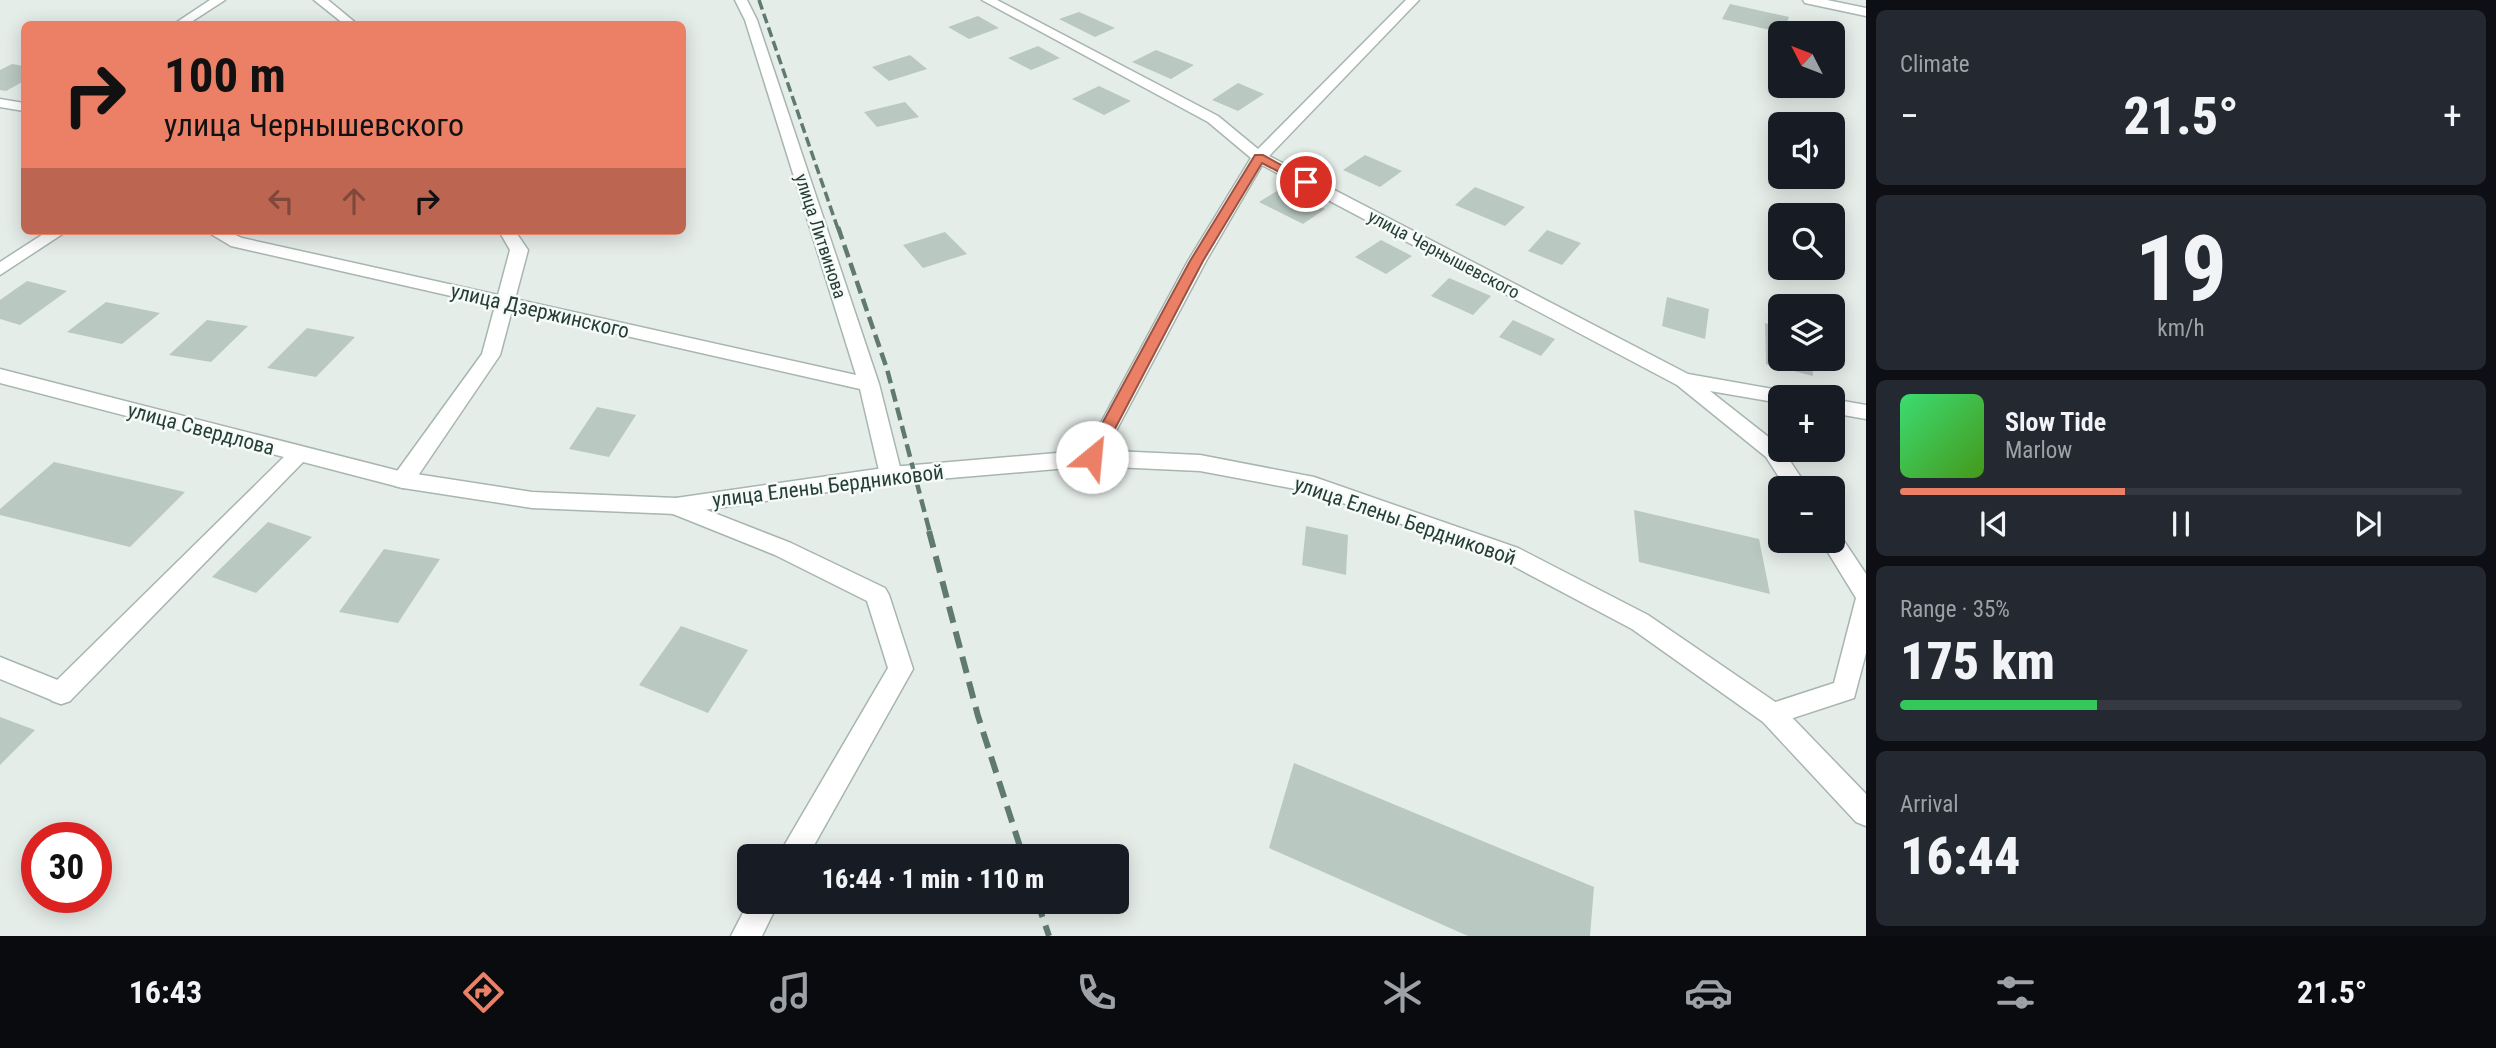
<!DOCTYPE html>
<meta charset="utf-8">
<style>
:root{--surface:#171b24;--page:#242831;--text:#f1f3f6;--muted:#9ea1a6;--line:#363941;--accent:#eb8066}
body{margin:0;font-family:"Roboto Condensed",sans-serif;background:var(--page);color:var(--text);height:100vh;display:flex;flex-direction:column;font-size:26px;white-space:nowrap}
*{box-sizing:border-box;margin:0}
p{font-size:23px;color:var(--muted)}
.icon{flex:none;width:38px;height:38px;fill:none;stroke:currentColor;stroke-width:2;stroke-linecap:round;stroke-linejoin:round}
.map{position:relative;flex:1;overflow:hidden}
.panel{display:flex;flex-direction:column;gap:10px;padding:10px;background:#0d0f14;width:630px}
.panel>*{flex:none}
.top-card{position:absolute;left:21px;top:21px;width:665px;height:214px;border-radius:10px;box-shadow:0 4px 18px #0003;background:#eb8066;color:#111;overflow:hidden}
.needle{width:46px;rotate:312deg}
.tools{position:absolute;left:1768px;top:21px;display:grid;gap:14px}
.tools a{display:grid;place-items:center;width:77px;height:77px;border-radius:10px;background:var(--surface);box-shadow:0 4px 18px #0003;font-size:35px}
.speed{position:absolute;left:21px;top:822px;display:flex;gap:14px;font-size:35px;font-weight:700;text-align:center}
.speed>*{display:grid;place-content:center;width:91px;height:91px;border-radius:50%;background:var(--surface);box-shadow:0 4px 18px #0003;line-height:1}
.speed .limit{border:10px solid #d22;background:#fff;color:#111}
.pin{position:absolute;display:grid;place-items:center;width:60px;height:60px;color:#fff;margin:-30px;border:4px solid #fff;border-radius:50%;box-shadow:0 2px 7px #0007}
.me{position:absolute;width:77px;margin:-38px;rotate:28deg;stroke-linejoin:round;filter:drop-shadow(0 0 5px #0008)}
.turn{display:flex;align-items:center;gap:24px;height:147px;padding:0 28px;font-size:32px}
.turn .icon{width:91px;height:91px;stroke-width:2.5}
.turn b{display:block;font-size:49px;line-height:60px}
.lanes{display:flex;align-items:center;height:66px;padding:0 28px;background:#0003;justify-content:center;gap:35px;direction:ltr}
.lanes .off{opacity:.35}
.big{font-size:52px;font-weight:800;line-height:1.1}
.panel .card{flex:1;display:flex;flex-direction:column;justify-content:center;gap:10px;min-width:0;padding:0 24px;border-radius:10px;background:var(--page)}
.panel .dial{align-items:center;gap:0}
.dial b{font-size:91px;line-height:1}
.song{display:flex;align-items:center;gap:21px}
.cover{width:84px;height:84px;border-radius:10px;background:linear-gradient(135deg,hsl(140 70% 55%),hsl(100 70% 35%))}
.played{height:7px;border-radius:4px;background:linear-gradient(90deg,var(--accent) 40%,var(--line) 40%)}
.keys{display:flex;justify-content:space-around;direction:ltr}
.heat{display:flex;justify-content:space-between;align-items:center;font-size:38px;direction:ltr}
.charge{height:10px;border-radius:5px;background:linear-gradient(90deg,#34c759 35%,var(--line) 0)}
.trip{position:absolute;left:737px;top:844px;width:392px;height:70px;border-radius:10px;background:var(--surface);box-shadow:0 4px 18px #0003;font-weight:800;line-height:70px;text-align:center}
.menu{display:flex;height:112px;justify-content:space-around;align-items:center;background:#090b0e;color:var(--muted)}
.menu .icon{width:49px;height:49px}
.menu .selected{color:var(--accent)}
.menu b{font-size:32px;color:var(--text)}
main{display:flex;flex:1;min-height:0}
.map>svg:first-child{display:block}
.building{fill:#bac8c2}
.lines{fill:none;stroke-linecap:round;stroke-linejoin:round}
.service-casing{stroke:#a8b5b0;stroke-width:3}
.minor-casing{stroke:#a8b5b0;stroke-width:3}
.tertiary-casing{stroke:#a8b5b0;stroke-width:3}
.service{fill:#fff;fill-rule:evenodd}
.minor{fill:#fff;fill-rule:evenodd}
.tertiary{fill:#fff;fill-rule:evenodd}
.rail-far2{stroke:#607a72;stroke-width:3.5;stroke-dasharray:10 4.5;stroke-linecap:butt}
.rail-far1{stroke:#607a72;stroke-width:4.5;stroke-dasharray:13 6;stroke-linecap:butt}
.rail{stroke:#607a72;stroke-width:6;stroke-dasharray:17 9;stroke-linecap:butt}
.route{fill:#eb8066;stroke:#995342;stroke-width:2}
.labels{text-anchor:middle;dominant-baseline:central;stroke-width:5;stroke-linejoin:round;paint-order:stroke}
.far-street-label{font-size:18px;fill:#253f36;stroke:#f6faf8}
.street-label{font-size:21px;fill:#253f36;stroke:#f6faf8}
</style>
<main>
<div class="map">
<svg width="1866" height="936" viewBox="0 0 1866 936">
<rect width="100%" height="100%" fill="#e5ede9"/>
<g class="building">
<polygon points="1730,4 1789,17 1783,33 1722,19"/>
<polygon points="1079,12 1115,28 1095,37 1059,19"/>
<polygon points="978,16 999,28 969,39 948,27"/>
<polygon points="1038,46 1060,58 1031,70 1008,58"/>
<polygon points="1156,50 1194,65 1171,79 1132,62"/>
<polygon points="910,55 927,69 889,81 872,67"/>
<polygon points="12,64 24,66 24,81 6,91 0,90 0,70"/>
<polygon points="1238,83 1264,94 1238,111 1212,100"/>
<polygon points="1099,86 1131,101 1104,115 1072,99"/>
<polygon points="905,102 919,117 877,127 864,112"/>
<polygon points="1365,155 1402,171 1380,187 1343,170"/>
<polygon points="1475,187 1525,207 1505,226 1455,205"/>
<polygon points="1282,188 1325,209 1303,224 1259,202"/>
<polygon points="1547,230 1581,243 1562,265 1528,251"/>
<polygon points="945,232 967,254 923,268 903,245"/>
<polygon points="1381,240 1412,256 1386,274 1355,257"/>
<polygon points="1449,278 1491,296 1473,315 1431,296"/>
<polygon points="27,281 67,291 20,325 0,319 0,300"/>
<polygon points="1667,297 1709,309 1705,339 1662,326"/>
<polygon points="106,302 160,313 122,344 67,332"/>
<polygon points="207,320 248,326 211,362 169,355"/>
<polygon points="1513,320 1555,339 1541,356 1499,337"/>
<polygon points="1765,323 1780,327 1780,359 1812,359 1813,376 1766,364"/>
<polygon points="307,328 355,337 316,377 267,368"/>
<polygon points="597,407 636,415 609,457 569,449"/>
<polygon points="54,462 185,492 130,547 0,515 0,509"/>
<polygon points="1634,510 1759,539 1770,594 1639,562"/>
<polygon points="268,522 312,537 256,593 212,577"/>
<polygon points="1306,526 1348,535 1346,575 1302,565"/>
<polygon points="384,549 440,559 398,623 339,612"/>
<polygon points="681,626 748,650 708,713 639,685"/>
<polygon points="0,717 35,730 0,765"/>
<polygon points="1294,763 1594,887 1590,936 1468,936 1269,848"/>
</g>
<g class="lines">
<g class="service-casing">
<g id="service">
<polygon points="210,0 225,0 188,24 174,24"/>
<polygon points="48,231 67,231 0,275 0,262"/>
<polygon points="299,447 306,449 309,454 306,459 70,701 61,704 52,701 48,693 52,685 292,449"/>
</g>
</g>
<g class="minor-casing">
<g id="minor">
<polygon points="314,0 328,0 357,24 344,24"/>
<polygon points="735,0 747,0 757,20 879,384 902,475 898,480 891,483 884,480 880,475 860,389 512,310 500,355 411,486 403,488 395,486 392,480 395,474 482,354 495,306 231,246 206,231 227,231 242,238 498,295 510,250 499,231 515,231 528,250 515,299 856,375 745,20"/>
<polygon points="982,0 997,0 1218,116 1258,149 1406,0 1419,0 1269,156 1688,374 1790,392 1793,397 1780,397 1780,403 1710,391 1780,446 1808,488 1786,488 1766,457 1677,385 1262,165 1206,261 1099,463 1092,466 1085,463 1082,458 1188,261 1251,158 1208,122"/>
<polygon points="1803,0 1827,0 1866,8 1866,16 1805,3"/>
<polygon points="0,99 24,103 24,111 0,107"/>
<polygon points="1832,399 1866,405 1866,419 1832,413"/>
<polygon points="676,498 791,543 885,588 889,595 913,669 808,856 778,856 888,668 867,601 775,555 668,512 665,506 668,500"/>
<polygon points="1832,532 1840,535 1866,574 1866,653 1854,698 1772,725 1763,722 1759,714 1763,706 1834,683 1856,598 1821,541 1832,541"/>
<polygon points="0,657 70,685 74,693 70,701 61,704 0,679"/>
<polygon points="749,901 779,901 762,936 731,936"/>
</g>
</g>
<g class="tertiary-casing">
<polygon id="tertiary" points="0,369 403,472 532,492 676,498 891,467 1092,450 1200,455 1314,477 1518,548 1648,615 1781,706 1866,794 1866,826 1856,822 1763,722 1632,629 1502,560 1312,492 1200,471 1092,466 891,483 676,514 532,508 403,488 0,383"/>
</g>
<use href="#service" class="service"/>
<use href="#minor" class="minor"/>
<use href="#tertiary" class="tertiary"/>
<polyline class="rail-far2" points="759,0 838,229"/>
<polyline class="rail-far1" points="838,227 887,369 930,533"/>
<g class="rail">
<polyline points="929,531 978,716 1023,856"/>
<polyline points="1037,901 1049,936"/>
</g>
</g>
<polygon class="route" points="1255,155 1263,155 1312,182 1302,184 1262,163 1203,261 1098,461 1086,461 1084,457 1190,261"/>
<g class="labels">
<g class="far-street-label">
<text transform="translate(821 236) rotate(72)">улица Литвинова</text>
<text transform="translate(1444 254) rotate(28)">улица Чернышевского</text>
</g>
<g class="street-label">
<text transform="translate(540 311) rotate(13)">улица Дзержинского</text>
<text transform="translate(201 429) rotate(15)">улица Свердлова</text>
<text transform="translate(828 486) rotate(-7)">улица Елены Бердниковой</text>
<text transform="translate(1405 521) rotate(19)">улица Елены Бердниковой</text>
</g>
</g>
</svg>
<div class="tools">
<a><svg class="needle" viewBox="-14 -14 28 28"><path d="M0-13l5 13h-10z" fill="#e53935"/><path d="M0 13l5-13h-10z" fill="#9ea1a6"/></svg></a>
<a><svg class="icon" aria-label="sound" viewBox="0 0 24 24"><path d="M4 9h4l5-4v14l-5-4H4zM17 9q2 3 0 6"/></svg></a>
<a><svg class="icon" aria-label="search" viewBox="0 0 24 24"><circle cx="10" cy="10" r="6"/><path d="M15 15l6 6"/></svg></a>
<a><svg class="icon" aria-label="layers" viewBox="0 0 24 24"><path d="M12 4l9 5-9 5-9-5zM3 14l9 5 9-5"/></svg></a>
<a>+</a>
<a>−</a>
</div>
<div class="speed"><div class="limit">30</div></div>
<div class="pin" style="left:1306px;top:182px;background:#d93025"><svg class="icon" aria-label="arrive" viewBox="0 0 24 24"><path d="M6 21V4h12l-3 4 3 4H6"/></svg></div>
<svg class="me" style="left:1092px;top:457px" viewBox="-20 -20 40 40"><circle r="19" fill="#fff"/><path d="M0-13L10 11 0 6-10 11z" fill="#eb8066"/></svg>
<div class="trip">16:44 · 1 min · 110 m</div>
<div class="top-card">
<div class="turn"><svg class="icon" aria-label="right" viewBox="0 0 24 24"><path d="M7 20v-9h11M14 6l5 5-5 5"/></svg><div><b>100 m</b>улица Чернышевского</div></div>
<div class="lanes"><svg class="icon off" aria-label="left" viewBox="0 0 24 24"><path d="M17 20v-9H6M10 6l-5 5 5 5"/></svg><svg class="icon off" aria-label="ahead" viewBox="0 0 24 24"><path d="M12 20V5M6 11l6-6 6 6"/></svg><svg class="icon" aria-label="right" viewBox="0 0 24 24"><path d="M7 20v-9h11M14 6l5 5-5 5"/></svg></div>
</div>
</div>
<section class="panel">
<div class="card"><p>Climate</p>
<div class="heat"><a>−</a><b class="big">21.5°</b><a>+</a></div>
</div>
<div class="card dial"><b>19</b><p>km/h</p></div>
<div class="card">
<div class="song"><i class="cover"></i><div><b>Slow Tide</b><p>Marlow</p></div></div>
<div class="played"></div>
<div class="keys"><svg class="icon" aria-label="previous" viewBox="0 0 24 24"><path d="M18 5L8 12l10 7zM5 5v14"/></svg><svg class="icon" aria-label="pause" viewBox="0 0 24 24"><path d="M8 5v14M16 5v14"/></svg><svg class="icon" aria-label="next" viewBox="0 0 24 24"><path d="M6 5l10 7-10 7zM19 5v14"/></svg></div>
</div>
<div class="card"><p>Range · 35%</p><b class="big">175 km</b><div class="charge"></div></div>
<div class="card"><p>Arrival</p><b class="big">16:44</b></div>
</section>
</main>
<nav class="menu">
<b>16:43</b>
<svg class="icon selected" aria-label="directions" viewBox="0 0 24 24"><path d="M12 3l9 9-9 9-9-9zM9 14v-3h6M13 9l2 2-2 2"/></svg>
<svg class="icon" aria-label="music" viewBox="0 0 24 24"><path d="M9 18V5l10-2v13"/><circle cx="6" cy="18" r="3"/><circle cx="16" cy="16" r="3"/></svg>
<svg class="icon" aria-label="phone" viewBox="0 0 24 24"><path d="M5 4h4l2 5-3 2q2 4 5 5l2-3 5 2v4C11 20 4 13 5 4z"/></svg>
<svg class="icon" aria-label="climate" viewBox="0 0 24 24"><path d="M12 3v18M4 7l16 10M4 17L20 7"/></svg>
<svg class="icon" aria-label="car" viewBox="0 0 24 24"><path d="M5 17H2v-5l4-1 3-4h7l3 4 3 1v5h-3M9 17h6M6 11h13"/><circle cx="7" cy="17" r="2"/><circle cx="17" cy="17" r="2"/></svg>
<svg class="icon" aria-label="filters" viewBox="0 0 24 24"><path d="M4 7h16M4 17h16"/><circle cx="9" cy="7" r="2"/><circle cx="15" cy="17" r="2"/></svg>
<b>21.5°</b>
</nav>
